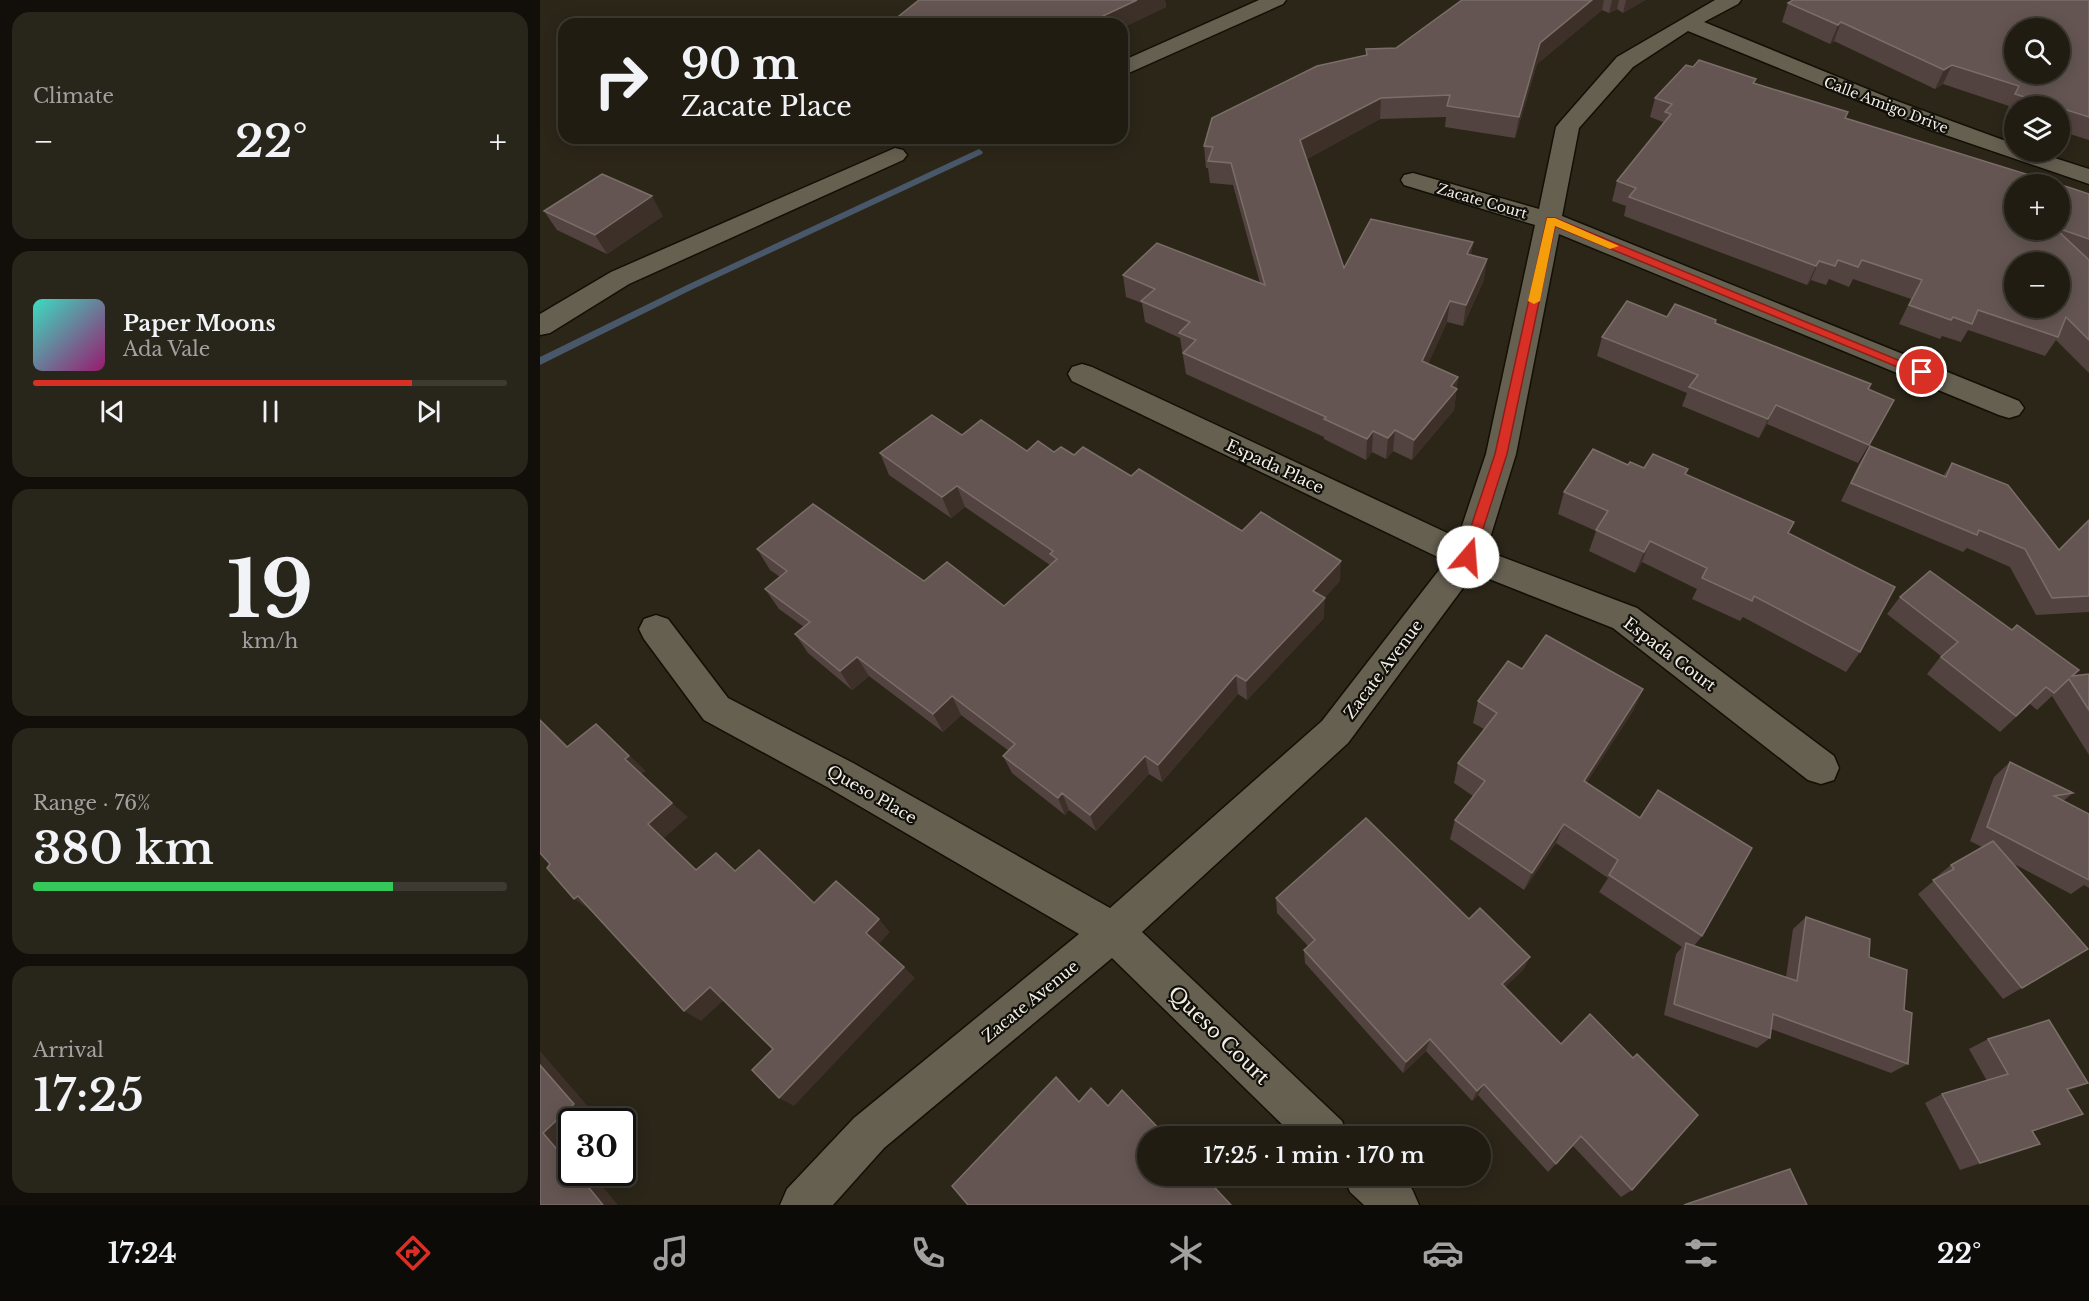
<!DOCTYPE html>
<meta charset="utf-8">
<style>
:root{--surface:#201c12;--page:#28251b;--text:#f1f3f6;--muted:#a2a19f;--line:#3d3a32;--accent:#d93025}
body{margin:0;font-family:"Libre Baskerville",serif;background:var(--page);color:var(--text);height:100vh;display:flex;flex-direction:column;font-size:22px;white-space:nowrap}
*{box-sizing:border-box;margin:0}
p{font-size:20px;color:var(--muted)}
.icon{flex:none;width:33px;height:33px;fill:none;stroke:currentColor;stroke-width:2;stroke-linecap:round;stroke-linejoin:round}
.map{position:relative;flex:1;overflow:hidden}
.panel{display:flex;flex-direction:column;gap:12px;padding:12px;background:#120f0a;width:540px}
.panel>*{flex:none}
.guide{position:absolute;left:18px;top:18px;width:570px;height:126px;border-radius:18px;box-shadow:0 3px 15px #0003,0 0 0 2px var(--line);background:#201c12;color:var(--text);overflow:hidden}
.tools{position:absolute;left:1464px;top:18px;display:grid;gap:12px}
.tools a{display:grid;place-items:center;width:66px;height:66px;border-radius:50%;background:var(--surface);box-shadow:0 3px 15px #0003,0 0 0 2px var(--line);font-size:30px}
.speed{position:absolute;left:18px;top:1108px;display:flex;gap:12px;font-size:30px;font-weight:700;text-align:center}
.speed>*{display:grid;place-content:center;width:78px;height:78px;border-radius:50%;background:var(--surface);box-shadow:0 3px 15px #0003,0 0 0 2px var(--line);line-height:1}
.speed .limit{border:3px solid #111;border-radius:9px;background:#fff;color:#111}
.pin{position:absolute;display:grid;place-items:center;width:51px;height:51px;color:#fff;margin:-26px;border:3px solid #fff;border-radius:50%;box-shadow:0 2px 6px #0007}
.me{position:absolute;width:66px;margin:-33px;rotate:18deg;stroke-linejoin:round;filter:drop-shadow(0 0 4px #0008)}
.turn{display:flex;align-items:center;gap:21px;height:126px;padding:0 24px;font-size:27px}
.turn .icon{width:78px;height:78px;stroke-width:2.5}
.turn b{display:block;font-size:42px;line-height:51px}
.big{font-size:45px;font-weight:600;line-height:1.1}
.panel .card{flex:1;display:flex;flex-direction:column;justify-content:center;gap:9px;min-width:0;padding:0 21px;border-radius:18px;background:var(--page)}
.panel .dial{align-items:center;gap:0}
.dial b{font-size:78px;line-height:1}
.song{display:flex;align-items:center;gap:18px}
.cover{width:72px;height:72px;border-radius:9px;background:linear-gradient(135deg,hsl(170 70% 55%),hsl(320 70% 35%))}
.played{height:6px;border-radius:3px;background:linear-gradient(90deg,var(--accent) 80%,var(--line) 80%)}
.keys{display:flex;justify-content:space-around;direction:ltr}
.heat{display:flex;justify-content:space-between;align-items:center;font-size:33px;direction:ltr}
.charge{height:9px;border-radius:4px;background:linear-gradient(90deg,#34c759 76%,var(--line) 0)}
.trip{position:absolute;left:597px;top:1126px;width:354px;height:60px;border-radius:30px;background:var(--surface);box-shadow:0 3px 15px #0003,0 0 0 2px var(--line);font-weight:600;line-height:60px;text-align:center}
.menu{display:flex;height:96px;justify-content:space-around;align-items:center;background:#0d0b07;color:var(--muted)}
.menu .icon{width:42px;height:42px}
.menu .on{color:var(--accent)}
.menu b{font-size:27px;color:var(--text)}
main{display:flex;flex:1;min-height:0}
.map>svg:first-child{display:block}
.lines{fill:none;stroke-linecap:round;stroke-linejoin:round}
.stream{fill:#49576a;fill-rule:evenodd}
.minor-casing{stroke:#130f04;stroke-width:3}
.minor{fill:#666051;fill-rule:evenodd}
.wall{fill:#534340;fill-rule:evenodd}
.shaded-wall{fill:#3c3028}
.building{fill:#645552;stroke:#7b6e69;stroke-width:1.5;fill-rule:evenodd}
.route{fill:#d93025;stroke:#8d1f18;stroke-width:1.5}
.slow{fill:#f59e0b}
.labels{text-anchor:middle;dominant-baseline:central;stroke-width:4.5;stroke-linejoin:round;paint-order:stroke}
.far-street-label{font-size:14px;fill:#f3efe7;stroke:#110f09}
.street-label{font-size:16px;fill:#f3efe7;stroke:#110f09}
.near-street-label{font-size:20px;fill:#f3efe7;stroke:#110f09}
</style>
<main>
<section class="panel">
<div class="card"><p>Climate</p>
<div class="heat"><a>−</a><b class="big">22°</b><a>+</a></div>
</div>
<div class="card">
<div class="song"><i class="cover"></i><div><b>Paper Moons</b><p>Ada Vale</p></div></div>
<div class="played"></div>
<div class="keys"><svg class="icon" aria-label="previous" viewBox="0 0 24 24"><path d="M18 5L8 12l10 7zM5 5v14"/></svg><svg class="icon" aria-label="pause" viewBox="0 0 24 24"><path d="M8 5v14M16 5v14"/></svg><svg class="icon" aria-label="next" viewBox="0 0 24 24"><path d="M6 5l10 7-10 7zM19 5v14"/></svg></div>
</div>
<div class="card dial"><b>19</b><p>km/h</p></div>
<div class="card"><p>Range · 76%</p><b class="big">380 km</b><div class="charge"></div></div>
<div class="card"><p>Arrival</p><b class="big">17:25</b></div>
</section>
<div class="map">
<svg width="1549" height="1205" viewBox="0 0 1549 1205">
<rect width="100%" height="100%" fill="#2b2618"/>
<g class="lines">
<polygon class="stream" points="439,149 443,152 442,154 153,289 0,365 0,357 147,285"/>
<g class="minor-casing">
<g id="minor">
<polygon points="719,0 746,0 743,4 582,76 582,61"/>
<polygon points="1175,0 1201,0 1198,4 1164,22 1354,100 1474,144 1474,152 1496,152 1549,169 1549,184 1388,129 1148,31 1093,67 1039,128 1022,216 1479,401 1484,408 1479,415 1469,418 1459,415 1019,234 976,454 946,551 1097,608 1294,756 1299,768 1294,780 1281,784 1268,780 1073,628 934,573 808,743 602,932 802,1121 808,1137 755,1137 572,958 344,1148 293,1205 240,1205 247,1189 314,1118 539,934 287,787 164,720 104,639 99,629 104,619 116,615 128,619 188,698 313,763 570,908 782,721 906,561 532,381 528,374 532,367 542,364 552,367 918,538 946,454 995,225 864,185 861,180 864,175 873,173 999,209 1016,127 1020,122 1077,57"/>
<polygon points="355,148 363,150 367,155 363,160 89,284 10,333 0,335 0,314 71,272"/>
<polygon points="804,1176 858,1176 872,1189 879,1205 824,1205 810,1192"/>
</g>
</g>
<use href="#minor" class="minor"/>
</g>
<g class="wall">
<polygon points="379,0 625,0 626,7 582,28 582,24 349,24"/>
<polygon points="922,0 1105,0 1083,13 1077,9 1069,13 1062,10 997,64 975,138 905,127 906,117 840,119 767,159 804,268 933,242 931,255 944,280 923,326 907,322 888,364 918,377 914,410 872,460 853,451 846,459 832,452 826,460 784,439 784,437 646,374 640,338 605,322 602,303 586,297 583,275 720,283 693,185 670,183 668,168 666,168 664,146 826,55 826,49 856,48"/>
<polygon points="1549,0 1549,140 1520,131 1520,106 1474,106 1474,117 1465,114 1469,106 1403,84 1395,89 1294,41 1290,44 1242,22 1248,3"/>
<path d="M1159 60 1216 79 1215 83 1308 112 1306 118 1549 194V373L1516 340 1505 356 1428 330 1421 342 1402 336 1400 339 1359 324 1371 299 1313 279 1309 287 1289 279 1286 285 1271 280 1267 285 1084 216 1086 206 1072 201 1077 181 1122 125 1123 122 1110 117 1115 98 1146 65 1153 67ZM1474 184H1520V230H1474ZM1474 262H1520V308H1474Z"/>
<polygon points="4,211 123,216 67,254 17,230"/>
<polygon points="1127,317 1176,320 1175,323 1328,389 1329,445 1318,463 1227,424 1219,438 1142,406 1147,393 1057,356 1062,337"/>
<polygon points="422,435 487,451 514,452 534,455 591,476 702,531 800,581 784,598 784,618 707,700 698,694 622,782 609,774 556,831 529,810 525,815 472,773 463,756 469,751 421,715 403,732 329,676 312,690 268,653 255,634 264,627 239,609 225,589 240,577 230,570 217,549 384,581 464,606 510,565 425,507 411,518 349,475 340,453"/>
<polygon points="1330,446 1403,476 1412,463 1519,550 1549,520 1549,612 1496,615 1470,567 1427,548 1423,552 1301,501 1319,464"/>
<polygon points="1088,465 1104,468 1146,474 1248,533 1320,652 1306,672 1203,617 1200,621 1152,599 1157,589 1102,562 1095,573 1049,551 1056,531 1018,514 1024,492"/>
<polygon points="1360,597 1532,676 1549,674 1549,755 1512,696 1497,710 1490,704 1460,732 1387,674 1401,656 1347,614"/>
<polygon points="982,669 1103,689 1093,711 1046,783 1162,936 1154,946 1246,977 1253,929 1266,917 1329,957 1364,1010 1368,1064 1351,1073 1231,1029 1230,1038 1217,1048 1124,1015 1136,954 1142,947 1059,892 1068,878 1016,843 984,890 910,839 915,820 933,796 914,783 918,763 944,729 933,723 938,701"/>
<polygon points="1470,762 1533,793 1523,801 1549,814 1549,888 1544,885 1531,894 1472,863 1548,949 1463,999 1378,894 1396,879 1395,878 1411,865 1442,847 1430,841 1454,777"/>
<polygon points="736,898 929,919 990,957 983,970 965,987 1092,1190 1081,1197 1033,1146 1008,1172 938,1095 932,1101 886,1051 863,1073 765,963 764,950 768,946 737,913"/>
<polygon points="1448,1039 1548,1083 1528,1091 1493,1132 1500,1144 1420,1170 1385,1103 1402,1094 1447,1081 1429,1049"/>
</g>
<g class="shaded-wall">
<polygon points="597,0 625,0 626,7 582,28 582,24 546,24"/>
<polygon points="1052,0 1064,0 1062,10 997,64 975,138 979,117 1000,43"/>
<polygon points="1072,0 1079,0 1077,9 1069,13"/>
<polygon points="1086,0 1105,0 1083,13"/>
<polygon points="433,17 434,24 425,24"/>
<polygon points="1301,22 1294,41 1290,44 1298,25"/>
<polygon points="1412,65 1403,84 1395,89 1404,70"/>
<polygon points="841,98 840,119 761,162 760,140"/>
<polygon points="112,196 123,216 67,254 55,235"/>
<polygon points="933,242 930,264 927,254"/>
<polygon points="947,259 944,280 923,326 926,305"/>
<polygon points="1279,261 1271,280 1267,285 1276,266"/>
<polygon points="910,301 907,322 880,382 882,361"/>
<polygon points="918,377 914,410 872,460 874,440 911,386"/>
<polygon points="1236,405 1227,424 1219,438 1228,419"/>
<polygon points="855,430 853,451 846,459 848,438"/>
<polygon points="833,431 832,452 826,460 827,439"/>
<polygon points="417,486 425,507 411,518 402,497"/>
<polygon points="1110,541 1102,562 1095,573 1104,552"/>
<polygon points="801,561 800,581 773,611 773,591"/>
<polygon points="785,598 784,618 707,700 706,681"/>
<polygon points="317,657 329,676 312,690 300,671"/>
<polygon points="696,675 698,694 622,782 618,765"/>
<polygon points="1103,689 1093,711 1035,801 1044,781"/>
<polygon points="412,696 421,715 403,732 393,714"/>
<polygon points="0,720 15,733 44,762 27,747"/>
<polygon points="56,724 106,771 101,774 85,759"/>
<polygon points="605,756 609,774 556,831 550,815"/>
<polygon points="522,793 529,810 525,815 518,798"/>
<polygon points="132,803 148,817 124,838 171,883 156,870 108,824"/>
<polygon points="1024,824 1016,843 984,890 992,873"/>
<polygon points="38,896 53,912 34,899"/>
<polygon points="339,919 350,932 338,945 326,933"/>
<polygon points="990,957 983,970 956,996 962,984"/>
<polygon points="364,967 375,978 254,1106 239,1098"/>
<polygon points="170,987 186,998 161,1021 144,1011"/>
<polygon points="890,1039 886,1051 863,1073 866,1062"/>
<polygon points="0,1051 52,1111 41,1122 32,1122 32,1131 23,1140 32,1150 32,1167 3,1133"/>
<polygon points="1548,1083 1526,1092 1527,1089"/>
<polygon points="944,1084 938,1095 932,1101 937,1091"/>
<polygon points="1500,1144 1479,1152 1420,1170 1440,1163"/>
<polygon points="37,1173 51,1173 78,1205 63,1205"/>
</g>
<g class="building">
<polygon points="379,0 597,0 546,24 442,24 433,17 425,24 349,24"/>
<polygon points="922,0 1052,0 1000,43 979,117 907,106 910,95 841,98 760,140 804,268 831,219 933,242 927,254 947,259 926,305 910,301 882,361 918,377 911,386 917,389 874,440 855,430 848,438 833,431 827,439 784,419 786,417 643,353 656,340 639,333 650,322 601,301 615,289 583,275 617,243 725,285 691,163 668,161 673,147 664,146 672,118 777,66 827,55 826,49 856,48"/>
<path d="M1253 0H1549V117L1520 108V106H1514L1475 94 1479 86 1412 65 1404 70 1301 22 1298 25 1248 3ZM1474 28H1520V74H1474Z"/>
<path d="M1159 60 1216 79 1213 83 1308 112 1305 118 1531 188 1549 194V239L1520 229V184H1474V230H1517L1549 260V340L1526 317 1518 337 1438 310 1432 324 1413 317 1411 320 1369 305 1382 280 1322 260 1318 267 1298 260 1295 266 1279 261 1276 266 1089 197 1096 188 1077 181 1131 114 1125 112 1132 104 1115 98 1146 65 1153 67ZM1474 262H1520V308H1474Z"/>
<polygon points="62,174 112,196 55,235 4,211"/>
<polygon points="1087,301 1127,317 1135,304 1176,320 1175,323 1331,384 1328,389 1354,400 1329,445 1236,405 1228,419 1149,387 1158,375 1062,337"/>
<polygon points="392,415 422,435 441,420 487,451 498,441 514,452 521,447 534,455 543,447 591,476 599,469 702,531 721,512 801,561 773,591 785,598 706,681 696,675 618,765 605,756 550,815 522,793 518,798 463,756 475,744 412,696 393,714 317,657 300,671 255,634 270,622 225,589 247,571 217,549 273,504 384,581 407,562 464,606 517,559 510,554 513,551 417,486 402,497 340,453"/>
<polygon points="1330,446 1406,477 1412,463 1468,485 1519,550 1549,520 1549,596 1512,598 1485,549 1439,530 1437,535 1311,483"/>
<polygon points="1053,449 1088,465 1090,462 1104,468 1113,454 1148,469 1145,474 1254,522 1248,533 1355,587 1320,652 1214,596 1212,601 1162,578 1167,568 1110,541 1104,552 1056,530 1068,511 1024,492"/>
<polygon points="1390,571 1472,630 1477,625 1539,670 1532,676 1549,674 1549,710 1529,679 1514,693 1506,687 1476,716 1401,657 1418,642 1360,597"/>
<polygon points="1006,635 1103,689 1044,781 1100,818 1118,790 1212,848 1162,936 1069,875 1078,860 1024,824 992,873 915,820 945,781 918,763 957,713 938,701 968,661 982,669"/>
<polygon points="0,720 27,747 56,724 89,756 85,759 132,803 108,824 156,870 176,853 195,871 219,850 274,903 296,881 339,919 326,933 364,967 239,1098 212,1070 233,1049 170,987 144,1011 38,896 34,899 7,868 10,864 0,853"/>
<polygon points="1470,762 1533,793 1514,796 1549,814 1549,880 1447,827"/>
<polygon points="826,818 929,919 940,908 990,957 962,984 1021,1044 1050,1014 1093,1058 1097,1054 1158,1115 1092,1190 1041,1136 1016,1164 944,1084 937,1091 890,1039 866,1062 764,950 775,940 736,898"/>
<polygon points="1453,841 1548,949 1482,988 1393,880 1414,869 1411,865"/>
<polygon points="1266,917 1330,939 1329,957 1367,970 1364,1010 1372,1013 1368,1064 1233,1014 1230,1038 1134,1004 1146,943 1257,981"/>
<polygon points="1509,1020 1548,1083 1527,1089 1543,1114 1492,1131 1500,1144 1440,1163 1402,1094 1468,1074 1448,1039"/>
<polygon points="0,1065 34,1104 3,1133 32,1167 32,1173 37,1173 63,1205 0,1205"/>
<polygon points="516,1077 539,1102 551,1088 568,1106 582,1090 627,1137 608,1137 608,1176 664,1176 691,1205 428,1205 412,1186"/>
<polygon points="1250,1169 1267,1205 1144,1205"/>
</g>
<polygon class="route" points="1007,218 1015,218 1387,372 1382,377 1377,375 1015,226 967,454 934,557 932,561 923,561 921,557 955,454"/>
<polygon class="slow" points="1007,218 1015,218 1079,246 1070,249 1015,226 1000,301 994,304 988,301"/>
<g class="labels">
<g class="far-street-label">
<text transform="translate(1346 105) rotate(21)">Calle Amigo Drive</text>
<text transform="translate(942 201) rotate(16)">Zacate Court</text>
</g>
<g class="street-label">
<text transform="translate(735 466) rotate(25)">Espada Place</text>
<text transform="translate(1130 654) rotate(37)">Espada Court</text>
<text transform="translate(843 669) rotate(-53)">Zacate Avenue</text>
<text transform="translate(332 794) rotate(30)">Queso Place</text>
<text transform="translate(490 1001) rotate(-39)">Zacate Avenue</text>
</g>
<g class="near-street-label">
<text transform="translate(679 1035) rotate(44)">Queso Court</text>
</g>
</g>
</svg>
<div class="tools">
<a><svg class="icon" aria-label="search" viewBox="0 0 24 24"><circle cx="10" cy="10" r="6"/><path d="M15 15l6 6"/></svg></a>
<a><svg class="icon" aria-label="layers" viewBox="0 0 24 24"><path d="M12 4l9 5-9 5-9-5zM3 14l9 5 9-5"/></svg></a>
<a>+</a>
<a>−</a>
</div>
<div class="speed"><div class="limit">30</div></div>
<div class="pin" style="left:1382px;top:372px;background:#d93025"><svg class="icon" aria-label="arrive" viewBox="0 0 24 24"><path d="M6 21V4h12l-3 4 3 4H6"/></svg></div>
<svg class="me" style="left:928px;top:557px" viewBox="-20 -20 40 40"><circle r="19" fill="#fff"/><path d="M0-13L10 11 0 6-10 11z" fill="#d93025"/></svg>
<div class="trip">17:25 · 1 min · 170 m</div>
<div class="guide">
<div class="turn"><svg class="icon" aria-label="right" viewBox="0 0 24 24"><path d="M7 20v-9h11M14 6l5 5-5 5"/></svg><div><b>90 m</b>Zacate Place</div></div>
</div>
</div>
</main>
<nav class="menu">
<b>17:24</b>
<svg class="icon on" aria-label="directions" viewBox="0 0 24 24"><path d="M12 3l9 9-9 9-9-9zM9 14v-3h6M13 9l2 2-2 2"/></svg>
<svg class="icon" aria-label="music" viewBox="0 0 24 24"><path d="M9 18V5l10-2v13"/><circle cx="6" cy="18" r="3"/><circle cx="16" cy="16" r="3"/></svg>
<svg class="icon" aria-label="phone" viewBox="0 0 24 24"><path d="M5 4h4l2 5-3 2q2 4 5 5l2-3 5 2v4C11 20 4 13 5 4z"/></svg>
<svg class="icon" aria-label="climate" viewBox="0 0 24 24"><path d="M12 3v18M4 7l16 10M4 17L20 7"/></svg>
<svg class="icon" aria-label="car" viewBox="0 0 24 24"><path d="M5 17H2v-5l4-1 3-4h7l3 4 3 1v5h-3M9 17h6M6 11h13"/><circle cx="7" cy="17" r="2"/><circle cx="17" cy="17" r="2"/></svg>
<svg class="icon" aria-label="filters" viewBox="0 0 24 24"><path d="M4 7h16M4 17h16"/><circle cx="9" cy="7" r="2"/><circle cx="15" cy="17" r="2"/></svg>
<b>22°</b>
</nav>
